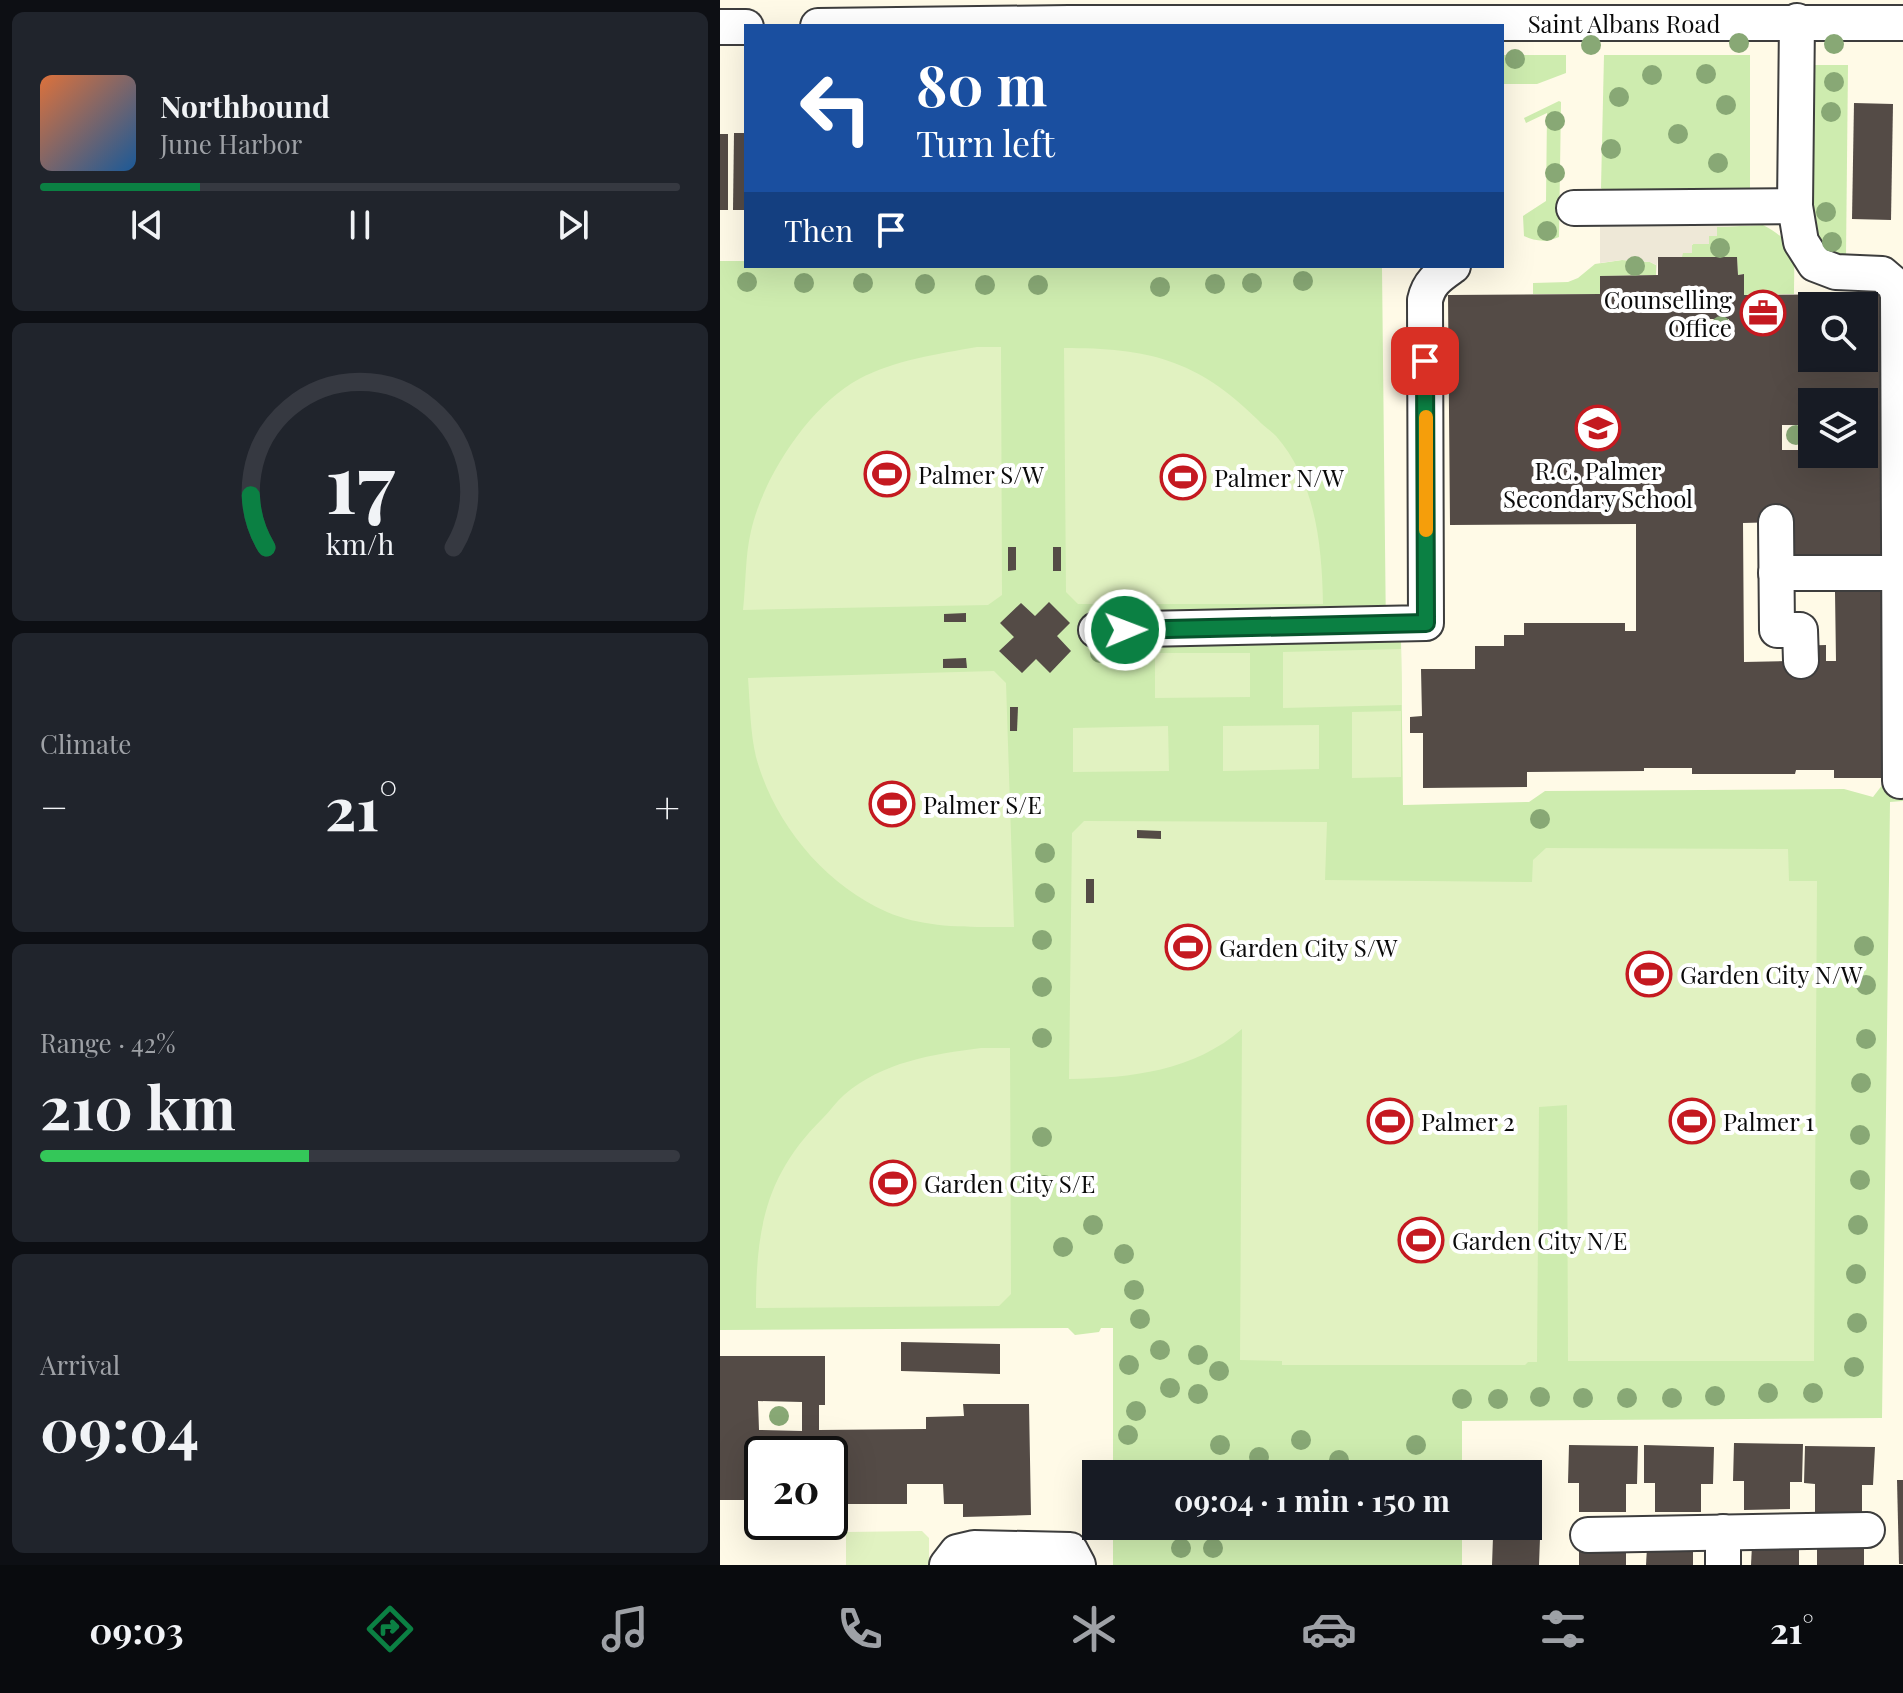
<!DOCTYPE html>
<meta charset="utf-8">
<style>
:root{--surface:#171b24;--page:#20242c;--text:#f1f3f6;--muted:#9ea1a6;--line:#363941;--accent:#0b8043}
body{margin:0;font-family:"Playfair Display",serif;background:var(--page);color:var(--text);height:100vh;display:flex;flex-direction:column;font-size:30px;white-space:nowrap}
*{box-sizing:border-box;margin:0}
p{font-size:26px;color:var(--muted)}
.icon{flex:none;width:44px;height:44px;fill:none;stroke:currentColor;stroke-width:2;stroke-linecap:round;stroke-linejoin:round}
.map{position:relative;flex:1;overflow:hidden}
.side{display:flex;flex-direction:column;gap:12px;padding:12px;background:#0d0f14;width:720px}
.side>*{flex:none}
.top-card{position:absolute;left:24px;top:24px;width:760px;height:244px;border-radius:0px;box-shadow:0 8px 32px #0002;background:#1a4fa0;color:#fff;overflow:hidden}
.tools{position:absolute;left:1078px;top:292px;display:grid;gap:16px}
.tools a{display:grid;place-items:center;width:80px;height:80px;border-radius:0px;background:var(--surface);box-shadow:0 8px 32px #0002;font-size:40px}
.speed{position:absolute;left:24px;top:1436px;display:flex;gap:16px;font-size:40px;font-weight:700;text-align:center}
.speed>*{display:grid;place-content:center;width:104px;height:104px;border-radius:50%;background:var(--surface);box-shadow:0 8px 32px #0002;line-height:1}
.speed .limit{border:4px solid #111;border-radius:12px;background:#fff;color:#111}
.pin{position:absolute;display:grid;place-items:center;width:68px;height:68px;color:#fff;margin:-34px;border-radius:16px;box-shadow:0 4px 12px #0006}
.me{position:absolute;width:88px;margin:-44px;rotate:89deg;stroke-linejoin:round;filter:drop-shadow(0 0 6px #0008)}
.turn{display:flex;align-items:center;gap:28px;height:168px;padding:0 40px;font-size:36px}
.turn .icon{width:104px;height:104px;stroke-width:2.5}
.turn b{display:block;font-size:56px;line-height:68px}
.then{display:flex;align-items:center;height:76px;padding:0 40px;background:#0003;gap:16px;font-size:30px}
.big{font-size:60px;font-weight:700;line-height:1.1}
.side .card{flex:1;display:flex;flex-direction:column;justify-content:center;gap:12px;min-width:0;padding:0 28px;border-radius:12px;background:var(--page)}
.side .dial{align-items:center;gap:0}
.dial svg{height:208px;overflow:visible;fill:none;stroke:var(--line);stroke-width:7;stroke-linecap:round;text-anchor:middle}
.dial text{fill:var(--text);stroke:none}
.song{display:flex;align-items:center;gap:24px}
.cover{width:96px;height:96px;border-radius:12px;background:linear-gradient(135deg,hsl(20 70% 55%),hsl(210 70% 35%))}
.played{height:8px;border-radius:4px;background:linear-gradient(90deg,var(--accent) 25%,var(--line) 25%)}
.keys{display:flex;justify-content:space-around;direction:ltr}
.heat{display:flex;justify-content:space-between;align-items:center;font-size:44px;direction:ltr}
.charge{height:12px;border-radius:6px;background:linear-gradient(90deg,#34c759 42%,var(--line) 0)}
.trip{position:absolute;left:362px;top:1460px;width:460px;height:80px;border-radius:0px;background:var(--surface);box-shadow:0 8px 32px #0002;font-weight:700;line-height:80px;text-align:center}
.menu{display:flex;height:128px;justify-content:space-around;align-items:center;background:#090b0e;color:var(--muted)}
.menu .icon{width:56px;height:56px}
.menu .on{color:var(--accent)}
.menu b{font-size:36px;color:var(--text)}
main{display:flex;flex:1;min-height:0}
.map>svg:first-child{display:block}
.green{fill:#ceecaf}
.pitch{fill:#e1f2c1}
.plaza{fill:#eee8d7}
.building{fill:#544b46;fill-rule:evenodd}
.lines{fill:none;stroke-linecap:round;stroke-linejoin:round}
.minor-casing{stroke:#3d3d3d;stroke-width:38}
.minor{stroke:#fff;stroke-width:34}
.tree{fill:#88a875}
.route-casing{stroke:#07532c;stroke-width:20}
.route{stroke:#0b8043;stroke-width:14}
.slow{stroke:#f59e0b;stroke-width:14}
.labels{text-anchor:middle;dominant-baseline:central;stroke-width:8;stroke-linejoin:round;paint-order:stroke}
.street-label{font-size:24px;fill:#0a0a0a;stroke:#fff}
.poi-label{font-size:24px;fill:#0a0a0a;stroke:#fff;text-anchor:start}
</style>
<main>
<section class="side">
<div class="card">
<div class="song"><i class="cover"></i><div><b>Northbound</b><p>June Harbor</p></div></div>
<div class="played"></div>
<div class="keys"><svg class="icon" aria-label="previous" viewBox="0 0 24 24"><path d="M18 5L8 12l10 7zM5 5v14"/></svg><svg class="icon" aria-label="pause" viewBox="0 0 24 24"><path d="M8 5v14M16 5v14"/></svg><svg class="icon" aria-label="next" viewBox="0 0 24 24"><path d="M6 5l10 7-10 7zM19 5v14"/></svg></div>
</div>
<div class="card dial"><svg viewBox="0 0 100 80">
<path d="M14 69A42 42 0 1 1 86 69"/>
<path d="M14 69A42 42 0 0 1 8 49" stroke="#0b8043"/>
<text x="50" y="56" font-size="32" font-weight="700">17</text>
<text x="50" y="72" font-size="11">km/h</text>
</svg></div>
<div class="card"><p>Climate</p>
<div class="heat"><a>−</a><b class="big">21°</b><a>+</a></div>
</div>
<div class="card"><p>Range · 42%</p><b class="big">210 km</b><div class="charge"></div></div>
<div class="card"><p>Arrival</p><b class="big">09:04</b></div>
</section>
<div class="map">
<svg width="1183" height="1565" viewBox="0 0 1183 1565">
<rect width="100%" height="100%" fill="#fffae7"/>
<g class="green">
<polygon points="782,55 846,55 846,73 817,84 782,84"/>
<polygon points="884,55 1030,55 1030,194 885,193 881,188"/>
<path d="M1095 65H1128L1126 256C1107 255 1097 247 1093 228Z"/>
<path d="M839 101 841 102 839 237C828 242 816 242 804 236L803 216 826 201 827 113 806 123 804 118Z"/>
<path d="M1043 225C1079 244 1074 257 1074 294L1024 295 1023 274 1018 275 1017 257H962V253C973 242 987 238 997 227Z"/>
<polygon points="902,260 930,262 936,265 936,275 881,276 880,294 813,294 813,283 848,282 858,278 875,264"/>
<polygon points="0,261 26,261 26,266 717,266 662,268 666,636 681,637 683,805 809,802 825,791 1124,789 1153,797 1163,784 1183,785 1183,801 1170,802 1162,1418 742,1421 742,1474 393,1474 393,1328 381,1328 379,1332 355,1335 348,1328 0,1330"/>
<rect x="393" y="1526" width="349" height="39"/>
</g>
<g class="pitch">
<path d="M257 347H281L282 595 268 605 23 610C26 584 25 556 31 531 43 477 90 405 139 379 175 360 218 354 257 347Z"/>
<path d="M344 348C427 348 477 359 538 420 543 426 550 430 556 436 596 482 602 546 603 604H358L346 592Z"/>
<polygon points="681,649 682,705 563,708 563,652"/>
<polygon points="435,653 530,653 530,697 435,698"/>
<path d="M274 671 286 683 294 927C253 927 206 929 167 912 104 884 54 823 36 757 30 732 30 704 28 678Z"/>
<polygon points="681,711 681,777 632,778 632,712"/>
<polygon points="599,725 599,769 503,771 503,726"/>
<polygon points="448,726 449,771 353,772 353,728"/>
<path d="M364 821 607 822 605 880 812 882 813 860 826 848 1068 849 1069 881H1097L1094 1361H848L847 1105 819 1107 817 1362H808L805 1365H562V1361L520 1360 522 1029C474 1071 411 1078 349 1079L352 833Z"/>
<path d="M261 1048H290L291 1294 279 1306 36 1308C36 1230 45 1175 103 1118 110 1111 116 1102 124 1095 162 1062 213 1054 261 1048Z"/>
<polygon points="202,1531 209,1538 209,1565 126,1565 126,1532"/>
</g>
<polygon class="plaza" points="880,193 1043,194 1043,225 997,227 997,236 989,236 989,244 972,244 972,253 963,253 962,257 938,257 936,275 936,265 930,262 902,260 880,263"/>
<g class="building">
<polygon points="1134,103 1173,104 1171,220 1132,219"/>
<polygon points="14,133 26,133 26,210 13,210"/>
<rect x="0" y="134" width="8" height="76"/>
<path d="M938 257H1017L1018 275 1024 274V295L1161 294 1162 554H1066L1065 522 1023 523 1024 662 1070 661V646L1106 645V661H1116L1115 592H1163V778H1114V770H1076L1075 774H972V768H924V771L807 772V787L703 788V733H690V717L702 716 701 669H755V646H784V635H804V623H905V631H916V524L730 525 728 295 880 294V276L938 275ZM1092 306H1144V358H1092ZM967 319H1009V332H967ZM1092 402H1144V454H1092V450H1062V425H1092Z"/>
<polygon points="288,547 296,547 296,570 288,571"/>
<rect x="333" y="547" width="8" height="24"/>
<polygon points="329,602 350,623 337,636 351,651 330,673 316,659 302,673 279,651 294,637 280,623 301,603 315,616"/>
<polygon points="246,613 246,622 224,622 224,614"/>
<polygon points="246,658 247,668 223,668 223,659"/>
<polygon points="290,707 298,707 297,731 290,731"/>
<polygon points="417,830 441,831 441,839 417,838"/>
<rect x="366" y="879" width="8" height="24"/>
<polygon points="181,1342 280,1344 280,1374 181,1371"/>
<path d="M0 1356H105V1405H99V1430L206 1429V1417L244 1416 243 1404H309L311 1515 243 1517V1504H224L223 1484H187V1504H110V1454H42V1500H0ZM38 1401 82 1402V1431L39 1430Z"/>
<polygon points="1014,1443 1083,1444 1082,1482 1070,1482 1070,1509 1024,1510 1024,1481 1013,1481"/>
<polygon points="849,1445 918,1446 917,1484 906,1484 906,1512 859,1512 859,1483 848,1483"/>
<polygon points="924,1445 994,1447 993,1484 981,1484 981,1512 935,1512 935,1483 924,1483"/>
<polygon points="1085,1446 1155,1447 1153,1485 1142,1485 1142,1512 1095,1512 1095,1484 1084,1483"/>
<polygon points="1177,1480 1183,1480 1183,1564 1179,1564"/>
<polygon points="794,1532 808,1533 808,1538 820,1538 819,1565 772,1565 773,1537 794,1538"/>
<polygon points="1032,1545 1079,1547 1079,1565 1031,1565"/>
<rect x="1097" y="1545" width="47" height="20"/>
<polygon points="927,1547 973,1549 973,1565 926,1565"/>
<rect x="859" y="1549" width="47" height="16"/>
</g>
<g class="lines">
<g class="minor-casing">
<g id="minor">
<polyline points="1077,21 1075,206 1081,242 1095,264 1116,272 1162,274 1175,285 1178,295 1180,781"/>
<path id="s1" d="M98 26 349 23H1183"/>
<polyline points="0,27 26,27"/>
<polyline points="854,208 1075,206"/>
<polyline points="1056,522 1057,630 1080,630 1081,661"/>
<polyline points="1056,573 1179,573"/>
<path d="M376 630 706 623 705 300C709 282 719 276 733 266"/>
<polyline points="1003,1532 1003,1565"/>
<polyline points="868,1535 1147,1530"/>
<polyline points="227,1565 237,1552 254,1548 350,1550 358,1565"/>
</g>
</g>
<use href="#minor" class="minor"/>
</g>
<g class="tree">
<circle cx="1019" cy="43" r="10"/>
<circle cx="1114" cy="44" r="10"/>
<circle cx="871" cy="45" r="10"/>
<circle cx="795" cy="59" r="10"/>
<circle cx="986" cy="74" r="10"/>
<circle cx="932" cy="75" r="10"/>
<circle cx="1114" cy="82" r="10"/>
<circle cx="899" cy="97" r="10"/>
<circle cx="1006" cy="105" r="10"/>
<circle cx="1111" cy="112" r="10"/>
<circle cx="835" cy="121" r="10"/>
<circle cx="958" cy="134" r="10"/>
<circle cx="891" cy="149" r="10"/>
<circle cx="998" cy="163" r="10"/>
<circle cx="835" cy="173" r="10"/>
<circle cx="1106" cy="212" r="10"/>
<circle cx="827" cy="231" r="10"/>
<circle cx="1112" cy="242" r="10"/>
<circle cx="1000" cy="248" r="10"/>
<circle cx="915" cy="266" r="10"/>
<circle cx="583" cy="281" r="10"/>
<circle cx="27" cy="282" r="10"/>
<circle cx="84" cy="283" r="10"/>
<circle cx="143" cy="283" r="10"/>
<circle cx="532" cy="283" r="10"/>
<circle cx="205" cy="284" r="10"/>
<circle cx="495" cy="284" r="10"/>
<circle cx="265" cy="285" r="10"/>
<circle cx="318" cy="285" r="10"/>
<circle cx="440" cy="287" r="10"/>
<circle cx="1001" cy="326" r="10"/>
<circle cx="1076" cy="435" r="10"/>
<circle cx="380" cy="653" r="10"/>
<circle cx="820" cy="819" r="10"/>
<circle cx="325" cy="853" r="10"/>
<circle cx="325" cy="893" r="10"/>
<circle cx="322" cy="940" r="10"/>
<circle cx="1144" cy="946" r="10"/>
<circle cx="1146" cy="985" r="10"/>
<circle cx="322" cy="987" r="10"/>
<circle cx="322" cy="1038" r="10"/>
<circle cx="1146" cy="1039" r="10"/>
<circle cx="1141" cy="1083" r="10"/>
<circle cx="1140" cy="1135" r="10"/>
<circle cx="322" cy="1137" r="10"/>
<circle cx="1140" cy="1180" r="10"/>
<circle cx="324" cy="1185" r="10"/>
<circle cx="373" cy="1225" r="10"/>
<circle cx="1138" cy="1225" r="10"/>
<circle cx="343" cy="1247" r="10"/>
<circle cx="404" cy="1254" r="10"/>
<circle cx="1136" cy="1274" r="10"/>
<circle cx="414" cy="1290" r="10"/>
<circle cx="420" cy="1319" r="10"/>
<circle cx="1137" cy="1323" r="10"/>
<circle cx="440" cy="1350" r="10"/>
<circle cx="478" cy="1355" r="10"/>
<circle cx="409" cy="1365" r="10"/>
<circle cx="1134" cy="1367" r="10"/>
<circle cx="499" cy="1371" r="10"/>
<circle cx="450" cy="1388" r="10"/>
<circle cx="1048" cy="1393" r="10"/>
<circle cx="1093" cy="1393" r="10"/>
<circle cx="478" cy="1394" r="10"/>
<circle cx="995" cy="1396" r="10"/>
<circle cx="820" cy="1397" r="10"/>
<circle cx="863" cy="1398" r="10"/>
<circle cx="907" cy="1398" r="10"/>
<circle cx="952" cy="1398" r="10"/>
<circle cx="742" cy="1399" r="10"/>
<circle cx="778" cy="1399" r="10"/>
<circle cx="416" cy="1411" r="10"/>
<circle cx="59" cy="1416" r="10"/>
<circle cx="408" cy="1435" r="10"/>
<circle cx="581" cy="1440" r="10"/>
<circle cx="500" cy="1445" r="10"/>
<circle cx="696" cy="1445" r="10"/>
<circle cx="539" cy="1457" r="10"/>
<circle cx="619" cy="1460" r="10"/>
<circle cx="461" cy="1548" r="10"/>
<circle cx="493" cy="1548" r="10"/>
</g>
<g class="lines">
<g class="route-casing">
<polyline id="route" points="405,630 706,623 705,361"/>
</g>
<use href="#route" class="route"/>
<polyline class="slow" points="706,417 706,530"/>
</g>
<defs>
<g id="office-ring" transform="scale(2.3)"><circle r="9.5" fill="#fff" stroke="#c41920" stroke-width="1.5"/><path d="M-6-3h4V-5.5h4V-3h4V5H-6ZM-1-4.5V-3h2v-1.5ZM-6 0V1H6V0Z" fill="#c41920"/></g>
<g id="school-ring" transform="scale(2.3)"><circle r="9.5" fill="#fff" stroke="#c41920" stroke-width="1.5"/><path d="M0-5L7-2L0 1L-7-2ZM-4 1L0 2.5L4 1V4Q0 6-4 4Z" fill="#c41920"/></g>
<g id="stadium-ring" transform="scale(2.3)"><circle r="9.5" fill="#fff" stroke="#c41920" stroke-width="1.5"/><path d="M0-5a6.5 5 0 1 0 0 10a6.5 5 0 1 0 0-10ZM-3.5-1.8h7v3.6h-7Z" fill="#c41920"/></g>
</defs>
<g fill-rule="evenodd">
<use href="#office-ring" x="1043" y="313"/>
<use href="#school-ring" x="878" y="428"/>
<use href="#stadium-ring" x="167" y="474"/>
<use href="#stadium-ring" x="463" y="477"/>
<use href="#stadium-ring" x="172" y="804"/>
<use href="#stadium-ring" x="468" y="947"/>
<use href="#stadium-ring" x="929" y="974"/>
<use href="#stadium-ring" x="670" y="1121"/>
<use href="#stadium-ring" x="972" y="1121"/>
<use href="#stadium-ring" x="173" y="1183"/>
<use href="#stadium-ring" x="701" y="1240"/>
</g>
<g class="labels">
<g class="street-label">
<text stroke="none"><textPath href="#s1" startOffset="806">Saint Albans Road</textPath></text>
</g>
<g class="poi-label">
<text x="1012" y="299" text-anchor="end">Counselling<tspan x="1012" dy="28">Office</tspan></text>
<text x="878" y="470" text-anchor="middle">R.C. Palmer<tspan x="878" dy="28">Secondary School</tspan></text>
<text x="198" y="474">Palmer S/W</text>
<text x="494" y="477">Palmer N/W</text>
<text x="203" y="804">Palmer S/E</text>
<text x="499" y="947">Garden City S/W</text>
<text x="960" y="974">Garden City N/W</text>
<text x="701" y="1121">Palmer 2</text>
<text x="1003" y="1121">Palmer 1</text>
<text x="204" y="1183">Garden City S/E</text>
<text x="732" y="1240">Garden City N/E</text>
</g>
</g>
</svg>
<div class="tools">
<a><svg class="icon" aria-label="search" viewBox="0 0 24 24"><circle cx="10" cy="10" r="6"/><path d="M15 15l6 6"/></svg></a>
<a><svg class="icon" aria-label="layers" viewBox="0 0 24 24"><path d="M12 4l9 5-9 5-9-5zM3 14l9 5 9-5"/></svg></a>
</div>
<div class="speed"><div class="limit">20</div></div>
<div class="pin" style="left:705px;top:361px;background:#d93025"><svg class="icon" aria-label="arrive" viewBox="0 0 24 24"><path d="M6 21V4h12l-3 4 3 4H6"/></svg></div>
<svg class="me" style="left:405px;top:630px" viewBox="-20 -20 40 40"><circle r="17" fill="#0b8043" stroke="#fff" stroke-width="3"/><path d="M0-11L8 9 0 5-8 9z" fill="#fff"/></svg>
<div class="trip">09:04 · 1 min · 150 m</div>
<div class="top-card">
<div class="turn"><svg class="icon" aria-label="left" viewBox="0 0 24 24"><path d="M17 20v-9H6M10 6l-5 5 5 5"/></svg><div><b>80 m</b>Turn left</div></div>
<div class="then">Then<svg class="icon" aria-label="arrive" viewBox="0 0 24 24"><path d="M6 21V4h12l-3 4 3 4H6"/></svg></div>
</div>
</div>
</main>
<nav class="menu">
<b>09:03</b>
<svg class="icon on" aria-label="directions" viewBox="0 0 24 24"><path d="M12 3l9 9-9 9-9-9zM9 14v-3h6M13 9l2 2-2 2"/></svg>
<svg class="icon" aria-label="music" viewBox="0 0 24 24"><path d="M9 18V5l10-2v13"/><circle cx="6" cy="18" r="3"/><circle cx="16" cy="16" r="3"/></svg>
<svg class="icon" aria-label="phone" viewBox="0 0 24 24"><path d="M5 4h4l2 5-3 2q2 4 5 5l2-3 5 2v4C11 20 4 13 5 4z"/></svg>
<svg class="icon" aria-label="climate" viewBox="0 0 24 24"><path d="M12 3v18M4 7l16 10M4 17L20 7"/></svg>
<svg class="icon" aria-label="car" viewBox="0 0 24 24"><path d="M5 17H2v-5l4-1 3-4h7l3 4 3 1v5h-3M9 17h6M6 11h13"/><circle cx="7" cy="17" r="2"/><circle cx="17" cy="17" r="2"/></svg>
<svg class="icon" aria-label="filters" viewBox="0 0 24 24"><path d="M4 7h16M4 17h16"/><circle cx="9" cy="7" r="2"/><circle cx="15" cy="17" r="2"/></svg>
<b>21°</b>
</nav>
